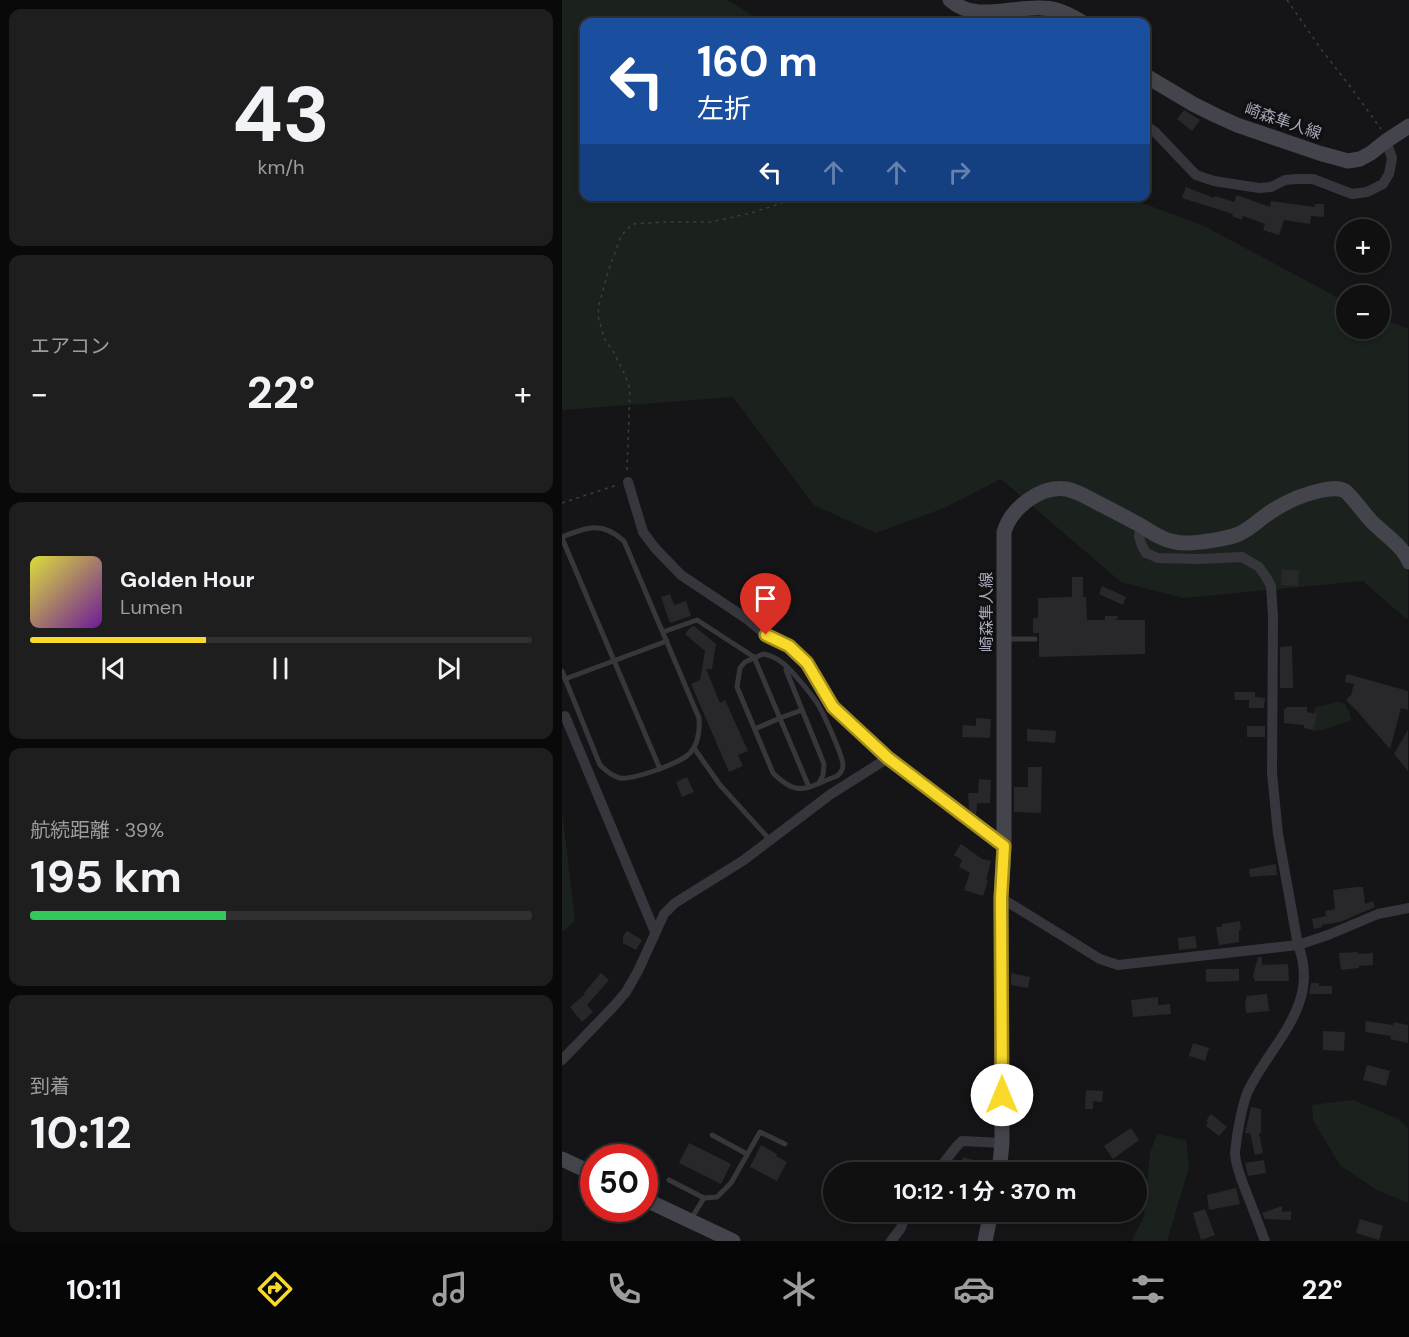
<!DOCTYPE html>
<html lang="ja">
<meta charset="utf-8">
<style>
:root{--surface:#101011;--page:#1e1e1f;--text:#f1f3f6;--muted:#9c9d9f;--line:#303031;--accent:#f9da2b}
body{margin:0;font-family:"DM Sans","Noto Sans JP",sans-serif;background:var(--page);color:var(--text);height:100vh;display:flex;flex-direction:column;font-size:22px;white-space:nowrap}
*{box-sizing:border-box;margin:0}
p{font-size:20px;color:var(--muted)}
.icon{flex:none;width:33px;height:33px;fill:none;stroke:currentColor;stroke-width:2;stroke-linecap:round;stroke-linejoin:round}
.map{position:relative;flex:1;overflow:hidden}
.panel{display:flex;flex-direction:column;gap:9px;padding:9px;background:#090909;width:562px}
.panel>*{flex:none}
.hud{position:absolute;left:18px;top:18px;width:570px;height:183px;border-radius:12px;box-shadow:0 3px 9px #0003,0 0 0 2px var(--line);background:#1a4fa0;color:#fff;overflow:hidden}
.fabs{position:absolute;left:774px;top:219px;display:grid;gap:12px}
.fabs a{display:grid;place-items:center;width:54px;height:54px;border-radius:50%;background:var(--surface);box-shadow:0 3px 9px #0003,0 0 0 2px var(--line);font-size:30px}
.speed{position:absolute;left:18px;top:1144px;display:flex;gap:12px;font-size:30px;font-weight:700;text-align:center}
.speed>*{display:grid;place-content:center;width:78px;height:78px;border-radius:50%;background:var(--surface);box-shadow:0 3px 9px #0003,0 0 0 2px var(--line);line-height:1}
.speed .limit{border:9px solid #d22;background:#fff;color:#111}
.pin{position:absolute;display:grid;place-items:center;width:51px;height:51px;color:#fff;margin:-62px -26px;border-radius:50% 50% 50% 0;rotate:-45deg;box-shadow:0 0 6px #0007}
.pin .icon{rotate:45deg}
.me{position:absolute;width:66px;margin:-33px;rotate:0deg;stroke-linejoin:round;filter:drop-shadow(0 0 4px #0008)}
.turn{display:flex;align-items:center;gap:21px;height:126px;padding:0 18px;font-size:27px}
.turn .icon{width:78px;height:78px;stroke-width:2.5}
.turn b{display:block;font-size:42px;line-height:51px}
.lanes{display:flex;align-items:center;height:57px;padding:0 18px;background:#0003;justify-content:center;gap:30px;direction:ltr}
.lanes .off{opacity:.35}
.big{font-size:45px;font-weight:700;line-height:1.1}
.panel .tile{flex:1;display:flex;flex-direction:column;justify-content:center;gap:9px;min-width:0;padding:0 21px;border-radius:12px;background:var(--page)}
.panel .dial{align-items:center;gap:0}
.dial b{font-size:78px;line-height:1}
.song{display:flex;align-items:center;gap:18px}
.cover{width:72px;height:72px;border-radius:9px;background:linear-gradient(135deg,hsl(60 70% 55%),hsl(280 70% 35%))}
.played{height:6px;border-radius:3px;background:linear-gradient(90deg,var(--accent) 35%,var(--line) 35%)}
.keys{display:flex;justify-content:space-around;direction:ltr}
.heat{display:flex;justify-content:space-between;align-items:center;font-size:33px;direction:ltr}
.charge{height:9px;border-radius:4px;background:linear-gradient(90deg,#34c759 39%,var(--line) 0)}
.trip{position:absolute;left:261px;top:1162px;width:324px;height:60px;border-radius:30px;background:var(--surface);box-shadow:0 3px 9px #0003,0 0 0 2px var(--line);font-weight:700;line-height:60px;text-align:center}
.dock{display:flex;height:96px;justify-content:space-around;align-items:center;background:#060607;color:var(--muted)}
.dock .icon{width:42px;height:42px}
.dock .selected{color:var(--accent)}
.dock b{font-size:27px;color:var(--text)}
main{display:flex;flex:1;min-height:0}
.map>svg:first-child{display:block}
.green{fill:#1b221d}
.building{fill:#28282b}
.lines{fill:none;stroke-linecap:round;stroke-linejoin:round}
.path{stroke:#3c3c43;stroke-width:1.5;stroke-dasharray:3 4.5;stroke-linecap:butt}
.lane{stroke:#36363c;stroke-width:5}
.street{stroke:#36363c;stroke-width:10}
.secondary{stroke:#44444c;stroke-width:15}
.route-casing{stroke:#a28e1c;stroke-width:15}
.route{stroke:#f9da2b;stroke-width:10}
.labels{text-anchor:middle;dominant-baseline:central;stroke-width:6;stroke-linejoin:round;paint-order:stroke}
.street-label{font-size:16px;fill:#a6a8b8;stroke:#101012}
</style>
<main>
<section class="panel">
<div class="tile dial"><b>43</b><p>km/h</p></div>
<div class="tile"><p>エアコン</p>
<div class="heat"><a>−</a><b class="big">22°</b><a>+</a></div>
</div>
<div class="tile">
<div class="song"><i class="cover"></i><div><b>Golden Hour</b><p>Lumen</p></div></div>
<div class="played"></div>
<div class="keys"><svg class="icon" aria-label="previous" viewBox="0 0 24 24"><path d="M18 5L8 12l10 7zM5 5v14"/></svg><svg class="icon" aria-label="pause" viewBox="0 0 24 24"><path d="M8 5v14M16 5v14"/></svg><svg class="icon" aria-label="next" viewBox="0 0 24 24"><path d="M6 5l10 7-10 7zM19 5v14"/></svg></div>
</div>
<div class="tile"><p>航続距離 · 39%</p><b class="big">195 km</b><div class="charge"></div></div>
<div class="tile"><p>到着</p><b class="big">10:12</b></div>
</section>
<div class="map">
<svg width="847" height="1241" viewBox="0 0 847 1241">
<rect width="100%" height="100%" fill="#151517"/>
<g class="green">
<polygon points="0,0 165,0 202,22 22,22 22,196 564,197 642,226 784,302 784,328 818,328 818,317 846,329 846,619 842,617 801,581 621,598 559,582 439,479 382,508 314,533 252,505 171,397 0,410"/>
<polygon points="777,702 783,704 789,717 788,721 760,730 750,731 752,712 754,707"/>
<polygon points="0,811 13,921 0,932"/>
<polygon points="791,1100 836,1119 846,1128 846,1203 815,1190 778,1165 751,1120 750,1105"/>
<polygon points="595,1134 624,1140 627,1167 605,1241 570,1241 582,1216 588,1153"/>
</g>
<g class="building">
<polygon points="622,110 638,120 630,131 615,119"/>
<polygon points="624,187 652,198 653,196 672,202 675,195 708,207 709,201 753,207 753,204 762,204 762,217 749,216 748,224 722,220 717,235 701,230 703,224 681,216 680,220 670,216 671,214 620,198"/>
<polygon points="720,569 737,571 736,586 719,585"/>
<polygon points="510,577 521,577 521,597 524,597 525,620 543,620 543,616 556,616 554,620 583,620 583,654 477,657 477,633 471,633 471,618 476,618 476,598 510,597"/>
<polygon points="540,586 564,597 561,605 537,594"/>
<polygon points="108,594 112,605 124,601 129,616 108,623 99,597"/>
<polygon points="132,626 154,644 150,669 144,669 158,703 163,700 186,751 176,755 181,766 167,772 129,684 138,680 143,651 123,634 128,628"/>
<polygon points="730,646 731,688 718,688 718,647"/>
<polygon points="785,674 846,691 846,710 839,708 828,749 794,710 784,700 789,695 792,684 783,682"/>
<polygon points="672,692 693,692 693,697 703,698 702,708 687,708 687,700 673,700"/>
<polygon points="724,707 745,707 745,712 755,714 751,730 742,728 742,725 722,723 722,709 724,709"/>
<polygon points="414,718 429,719 428,738 400,737 401,725 414,726"/>
<rect x="685" y="726" width="18" height="11"/>
<polygon points="465,729 494,731 493,743 465,741"/>
<polygon points="846,730 846,771 832,754"/>
<polygon points="466,767 480,767 479,813 452,812 452,787 466,787"/>
<polygon points="125,777 132,792 120,797 114,782"/>
<polygon points="417,779 429,780 428,803 415,803 414,815 407,810 406,793 416,793"/>
<polygon points="399,844 420,859 429,861 424,880 426,881 421,896 402,890 408,873 397,867 400,860 392,855"/>
<polygon points="714,864 715,875 688,877 687,869"/>
<polygon points="794,887 801,887 803,904 811,901 813,907 778,922 760,925 760,927 752,929 750,919 764,916 763,911 773,909 771,890"/>
<polygon points="678,921 679,929 677,930 677,942 657,945 654,927 660,927 660,924"/>
<polygon points="65,931 80,940 74,950 61,943 61,936"/>
<polygon points="633,936 635,948 617,950 616,938"/>
<polygon points="796,952 796,954 811,953 811,965 797,966 797,968 779,970 777,953"/>
<polygon points="696,957 700,957 700,965 726,964 727,981 693,981 691,976"/>
<polygon points="644,969 677,969 677,981 644,982"/>
<polygon points="39,973 47,980 25,1005 31,1012 20,1022 8,1007 23,994 22,993"/>
<polygon points="449,973 468,977 466,988 449,985"/>
<polygon points="749,983 757,983 757,986 770,986 770,994 747,994"/>
<polygon points="705,994 707,1011 684,1013 683,1003 685,996"/>
<polygon points="596,997 596,1005 608,1004 609,1014 571,1017 569,1000"/>
<polygon points="804,1021 831,1025 832,1022 846,1025 846,1043 828,1039 829,1036 803,1032"/>
<polygon points="761,1031 783,1032 782,1051 761,1050"/>
<polygon points="631,1043 647,1048 643,1061 627,1056"/>
<polygon points="805,1065 828,1071 824,1086 801,1080"/>
<polygon points="524,1090 541,1091 540,1102 531,1101 531,1109 523,1109"/>
<polygon points="689,1107 699,1109 699,1133 697,1133 701,1153 693,1155 688,1133 683,1133"/>
<polygon points="649,1114 665,1127 657,1136 644,1126 646,1123 644,1121"/>
<polygon points="569,1128 577,1140 551,1159 542,1146"/>
<polygon points="127,1143 169,1164 159,1184 117,1163"/>
<polygon points="199,1145 215,1154 214,1156 225,1162 215,1181 188,1167"/>
<polygon points="401,1157 415,1161 413,1173 396,1173"/>
<polygon points="702,1160 704,1173 686,1176 683,1163"/>
<polygon points="674,1188 678,1204 647,1210 645,1195"/>
<polygon points="720,1206 720,1212 729,1211 729,1220 703,1219 700,1213"/>
<polygon points="643,1209 653,1235 639,1240 631,1213"/>
<polygon points="798,1219 821,1226 817,1240 794,1233"/>
</g>
<g class="lines">
<g class="path">
<polyline points="725,0 759,49 787,85 819,129"/>
<polyline points="65,470 68,389 63,375 52,353 42,338 36,316 37,304 47,269 59,236 70,224 100,222 149,222 189,213 220,203 233,196"/>
<polyline points="0,503 55,485"/>
</g>
<g class="lane">
<path d="M0 537C25 527 40 521 62 541L137 718C138 731 137 743 128 753 119 763 71 780 58 778 50 776 44 771 38 765L0 671"/>
<polyline points="0,538 98,769"/>
<polyline points="101,632 135,620 192,657 247,787"/>
<polyline points="444,639 473,639"/>
<path d="M201 654C208 655 216 659 222 664 230 671 246 690 253 700 260 709 280 754 281 765 281 770 279 773 275 776 245 787 237 799 211 773L175 687 178 668 183 662Z"/>
<polyline points="224,670 262,764 261,775 257,783"/>
<polyline points="3,679 105,641"/>
<polyline points="193,729 218,718 240,710"/>
<polyline points="132,748 158,785 208,840"/>
<polyline points="150,1135 185,1154"/>
<polyline points="107,1180 142,1198"/>
<polyline points="129,1219 142,1198 155,1197 169,1183 198,1132 223,1144"/>
</g>
<g class="street">
<polyline points="584,126 593,132 634,175 652,181 697,188 709,187 723,180 734,179 751,179 790,194 805,192 821,184 827,174 830,158 824,141"/>
<polyline points="66,482 81,532 93,548 119,575 185,619 204,635 227,646 245,663 255,678 271,707 326,758 442,846"/>
<path d="M578 526 577 537 580 546 584 553 596 558 637 559 680 557 697 567 704 577 709 586 711 616 710 773 716 834 736 945C759 1005 710 1042 686 1091 680 1105 678 1120 675 1136 675 1141 673 1148 673 1154 674 1168 680 1181 685 1194 691 1209 697 1225 703 1241"/>
<polyline points="3,716 93,932"/>
<polyline points="439,898 538,959 556,965 736,945 766,935 816,914 847,908"/>
<polyline points="0,1060 52,1006 64,992 76,971 102,914 113,903 182,860 269,794 326,758"/>
<polyline points="374,1173 394,1147 400,1141 440,1143"/>
<polyline points="329,1241 339,1228 344,1212"/>
</g>
<g class="secondary">
<path d="M388 0C414 23 449 6 480 8 496 8 507 15 520 22"/>
<polyline points="584,76 631,104 655,116 675,125 757,153 786,161 798,159 809,153 824,141 847,126"/>
<polyline points="0,1159 32,1174"/>
<path d="M437 1173 440 1143 439 898 442 846V532C449 508 479 485 504 489 515 491 525 497 534 502 548 509 563 517 578 525 592 534 605 543 623 543 637 543 665 539 677 534 688 529 697 520 707 513 723 502 741 494 761 490 768 489 776 487 783 491 790 496 803 515 810 522 821 533 842 547 847 562"/>
<polyline points="82,1199 171,1241"/>
<polyline points="423,1241 429,1212"/>
</g>
</g>
<g class="lines">
<g class="route-casing">
<polyline id="route" points="204,635 227,646 245,663 271,707 326,758 442,846 439,898 440,1095"/>
</g>
<use href="#route" class="route"/>
</g>
<g class="labels">
<g class="street-label">
<text transform="translate(721 121) rotate(19)">崎森隼人線</text>
<text transform="translate(424 612) rotate(-90)">崎森隼人線</text>
</g>
</g>
</svg>
<div class="fabs">
<a>+</a>
<a>−</a>
</div>
<div class="speed"><div class="limit">50</div></div>
<div class="pin" style="left:204px;top:635px;background:#d93025"><svg class="icon" aria-label="arrive" viewBox="0 0 24 24"><path d="M6 21V4h12l-3 4 3 4H6"/></svg></div>
<svg class="me" style="left:440px;top:1095px" viewBox="-20 -20 40 40"><circle r="19" fill="#fff"/><path d="M0-13L10 11 0 6-10 11z" fill="#f9da2b"/></svg>
<div class="trip">10:12 · 1 分 · 370 m</div>
<div class="hud">
<div class="turn"><svg class="icon" aria-label="left" viewBox="0 0 24 24"><path d="M17 20v-9H6M10 6l-5 5 5 5"/></svg><div><b>160 m</b>左折</div></div>
<div class="lanes"><svg class="icon" aria-label="left" viewBox="0 0 24 24"><path d="M17 20v-9H6M10 6l-5 5 5 5"/></svg><svg class="icon off" aria-label="ahead" viewBox="0 0 24 24"><path d="M12 20V5M6 11l6-6 6 6"/></svg><svg class="icon off" aria-label="ahead" viewBox="0 0 24 24"><path d="M12 20V5M6 11l6-6 6 6"/></svg><svg class="icon off" aria-label="right" viewBox="0 0 24 24"><path d="M7 20v-9h11M14 6l5 5-5 5"/></svg></div>
</div>
</div>
</main>
<nav class="dock">
<b>10:11</b>
<svg class="icon selected" aria-label="directions" viewBox="0 0 24 24"><path d="M12 3l9 9-9 9-9-9zM9 14v-3h6M13 9l2 2-2 2"/></svg>
<svg class="icon" aria-label="music" viewBox="0 0 24 24"><path d="M9 18V5l10-2v13"/><circle cx="6" cy="18" r="3"/><circle cx="16" cy="16" r="3"/></svg>
<svg class="icon" aria-label="phone" viewBox="0 0 24 24"><path d="M5 4h4l2 5-3 2q2 4 5 5l2-3 5 2v4C11 20 4 13 5 4z"/></svg>
<svg class="icon" aria-label="climate" viewBox="0 0 24 24"><path d="M12 3v18M4 7l16 10M4 17L20 7"/></svg>
<svg class="icon" aria-label="car" viewBox="0 0 24 24"><path d="M5 17H2v-5l4-1 3-4h7l3 4 3 1v5h-3M9 17h6M6 11h13"/><circle cx="7" cy="17" r="2"/><circle cx="17" cy="17" r="2"/></svg>
<svg class="icon" aria-label="filters" viewBox="0 0 24 24"><path d="M4 7h16M4 17h16"/><circle cx="9" cy="7" r="2"/><circle cx="15" cy="17" r="2"/></svg>
<b>22°</b>
</nav>
